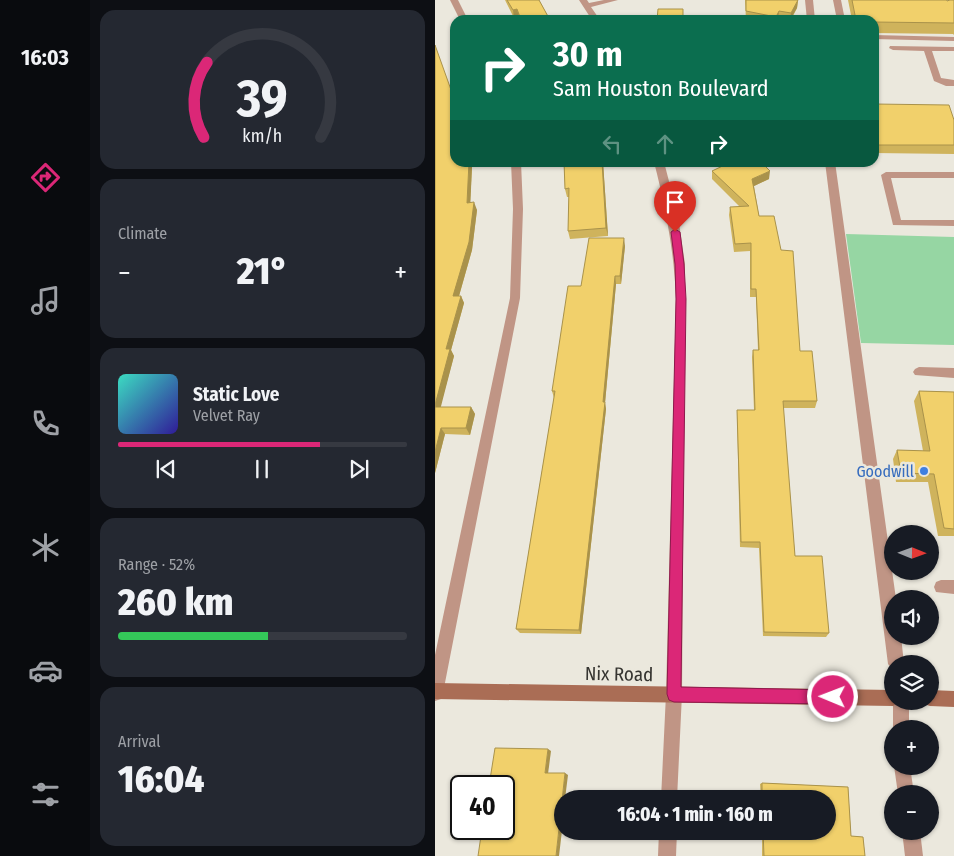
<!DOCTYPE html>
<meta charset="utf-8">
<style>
:root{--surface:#171b24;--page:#242831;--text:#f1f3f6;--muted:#9ea1a6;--line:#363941;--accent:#db2777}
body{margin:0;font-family:"Fira Sans Condensed",sans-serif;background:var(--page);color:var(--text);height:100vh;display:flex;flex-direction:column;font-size:19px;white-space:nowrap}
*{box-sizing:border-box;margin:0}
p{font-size:16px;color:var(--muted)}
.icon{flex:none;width:28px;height:28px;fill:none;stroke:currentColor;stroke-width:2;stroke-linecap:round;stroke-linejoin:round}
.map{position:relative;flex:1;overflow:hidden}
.sheet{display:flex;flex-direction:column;gap:10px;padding:10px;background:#0d0f14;width:345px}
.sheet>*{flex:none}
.guide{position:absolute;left:15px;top:15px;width:429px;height:152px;border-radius:15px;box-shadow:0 1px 4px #0004;background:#0b6e4f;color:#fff;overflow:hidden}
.needle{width:32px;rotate:91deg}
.buttons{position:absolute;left:449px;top:525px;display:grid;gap:10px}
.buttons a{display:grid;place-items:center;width:55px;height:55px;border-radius:50%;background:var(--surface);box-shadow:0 1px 4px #0004;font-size:25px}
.speed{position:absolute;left:15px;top:775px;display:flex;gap:10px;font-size:25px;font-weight:700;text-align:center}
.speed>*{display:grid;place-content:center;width:65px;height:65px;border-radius:50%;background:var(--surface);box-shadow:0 1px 4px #0004;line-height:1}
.speed .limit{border:2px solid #111;border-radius:8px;background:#fff;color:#111}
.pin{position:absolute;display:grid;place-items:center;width:42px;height:42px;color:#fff;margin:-51px -21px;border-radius:50% 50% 50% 0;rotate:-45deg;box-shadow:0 0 5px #0007}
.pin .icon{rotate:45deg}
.me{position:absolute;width:55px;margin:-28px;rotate:271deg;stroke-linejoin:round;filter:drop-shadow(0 0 4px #0008)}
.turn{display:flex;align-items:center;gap:18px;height:105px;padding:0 20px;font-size:22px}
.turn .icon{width:65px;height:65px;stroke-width:2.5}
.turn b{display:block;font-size:35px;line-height:42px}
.lanes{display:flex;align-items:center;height:48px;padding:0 20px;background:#0003;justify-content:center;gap:25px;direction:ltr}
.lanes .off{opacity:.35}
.big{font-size:38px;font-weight:800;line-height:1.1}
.sheet .tile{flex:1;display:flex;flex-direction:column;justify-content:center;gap:8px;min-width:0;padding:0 18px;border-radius:15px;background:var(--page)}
.sheet .dial{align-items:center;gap:0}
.dial svg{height:130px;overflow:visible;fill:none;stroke:var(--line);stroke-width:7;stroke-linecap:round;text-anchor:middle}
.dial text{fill:var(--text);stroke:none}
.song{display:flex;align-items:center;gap:15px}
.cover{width:60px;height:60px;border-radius:8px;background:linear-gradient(135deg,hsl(170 70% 55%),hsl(250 70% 35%))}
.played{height:5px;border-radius:2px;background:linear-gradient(90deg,var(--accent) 70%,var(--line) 70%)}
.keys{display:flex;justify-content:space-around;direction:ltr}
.heat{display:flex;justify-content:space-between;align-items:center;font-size:28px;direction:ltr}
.charge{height:8px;border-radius:4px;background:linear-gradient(90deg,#34c759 52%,var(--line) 0)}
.trip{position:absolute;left:119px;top:790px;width:282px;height:50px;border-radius:25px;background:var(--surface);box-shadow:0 1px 4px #0004;font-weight:800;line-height:50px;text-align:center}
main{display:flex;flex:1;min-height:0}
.tab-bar{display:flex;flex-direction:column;width:90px;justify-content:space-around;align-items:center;background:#090b0e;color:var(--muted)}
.tab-bar .icon{width:35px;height:35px}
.tab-bar .active{color:var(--accent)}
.tab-bar b{font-size:22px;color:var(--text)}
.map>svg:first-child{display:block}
.green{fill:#96d6a3}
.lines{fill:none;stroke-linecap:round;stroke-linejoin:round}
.lane{fill:#c09585;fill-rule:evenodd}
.street{fill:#c09585;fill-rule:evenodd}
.secondary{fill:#aa6d55;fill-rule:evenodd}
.wall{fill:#cfb35c}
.shaded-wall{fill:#a9924b}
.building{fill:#f1d06b;stroke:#a9924b}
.route{fill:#db2777;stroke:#8e194d}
.shop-dot{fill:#3f7fe0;stroke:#ebe8dd;stroke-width:2}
.labels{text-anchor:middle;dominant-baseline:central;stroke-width:5;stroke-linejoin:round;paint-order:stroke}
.shop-label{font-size:16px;fill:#366cbe;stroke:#ebe8dd;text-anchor:end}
.near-street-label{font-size:19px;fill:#363531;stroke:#ebe8dd}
</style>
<main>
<nav class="tab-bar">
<b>16:03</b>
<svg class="icon active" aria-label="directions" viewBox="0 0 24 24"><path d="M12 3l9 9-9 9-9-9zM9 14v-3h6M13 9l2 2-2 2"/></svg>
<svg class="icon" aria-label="music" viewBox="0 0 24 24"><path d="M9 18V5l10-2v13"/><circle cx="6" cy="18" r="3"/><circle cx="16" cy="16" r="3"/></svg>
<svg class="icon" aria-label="phone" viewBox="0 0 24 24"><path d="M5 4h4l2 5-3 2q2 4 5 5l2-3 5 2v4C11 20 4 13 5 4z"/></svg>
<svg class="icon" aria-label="climate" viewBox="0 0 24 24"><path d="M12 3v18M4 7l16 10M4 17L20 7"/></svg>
<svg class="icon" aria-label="car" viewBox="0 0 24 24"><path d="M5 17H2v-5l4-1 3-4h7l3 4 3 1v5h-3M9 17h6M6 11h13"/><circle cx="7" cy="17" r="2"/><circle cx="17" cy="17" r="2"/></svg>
<svg class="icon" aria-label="filters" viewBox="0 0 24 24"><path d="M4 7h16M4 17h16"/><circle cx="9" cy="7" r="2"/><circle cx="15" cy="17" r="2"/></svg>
</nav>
<section class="sheet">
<div class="tile dial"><svg viewBox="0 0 100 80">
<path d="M14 69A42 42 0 1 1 86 69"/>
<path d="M14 69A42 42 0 0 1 16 23" stroke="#db2777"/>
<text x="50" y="56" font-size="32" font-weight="700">39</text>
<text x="50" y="72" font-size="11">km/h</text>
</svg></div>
<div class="tile"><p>Climate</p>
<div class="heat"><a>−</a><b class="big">21°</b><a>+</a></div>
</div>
<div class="tile">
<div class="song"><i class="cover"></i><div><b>Static Love</b><p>Velvet Ray</p></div></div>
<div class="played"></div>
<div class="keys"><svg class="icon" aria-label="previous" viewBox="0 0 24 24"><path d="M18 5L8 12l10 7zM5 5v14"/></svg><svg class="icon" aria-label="pause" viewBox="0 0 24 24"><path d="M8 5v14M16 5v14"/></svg><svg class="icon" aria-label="next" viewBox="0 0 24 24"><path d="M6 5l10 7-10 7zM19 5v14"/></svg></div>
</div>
<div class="tile"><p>Range · 52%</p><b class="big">260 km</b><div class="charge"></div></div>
<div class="tile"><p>Arrival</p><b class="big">16:04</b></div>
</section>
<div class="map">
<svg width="519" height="856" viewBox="0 0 519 856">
<rect width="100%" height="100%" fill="#ebe8dd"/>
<polygon class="green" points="411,234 519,237 519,345 426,343"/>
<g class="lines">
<g class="lane">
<polygon points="15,0 23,0 33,20 25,20"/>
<polygon points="370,0 378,0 380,20 372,20"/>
<polygon points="398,0 406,0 410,20 402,20"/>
<polygon points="439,35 519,37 519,41 439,39"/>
<polygon points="455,46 519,47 519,51 497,51 506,78 519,80 519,86 511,86 499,81 489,51 458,50 454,48"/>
<polygon points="76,162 86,162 88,209 85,298 8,693 6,699 0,701 0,655 75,298 78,209"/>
<polygon points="390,162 400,162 461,599 458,599 458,636 466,636 469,664 458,664 458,670 453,664"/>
<polygon points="451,172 519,172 519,178 456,178 466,220 519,220 519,226 458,225 446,175"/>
<polygon points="484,367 519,368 519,378 480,375 478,372 480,369"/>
<polygon points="506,580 519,580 519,594 501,592 499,587 501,582"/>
<rect x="458" y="701" width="16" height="28"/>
<polygon points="459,766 475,766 479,794 463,794"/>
<polygon points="467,831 485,831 488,856 470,856"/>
</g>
<g class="street">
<polygon points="144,0 152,0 154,3 169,0 183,0 156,7 165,20 157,20"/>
<path d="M219 162H229L243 216 250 264 247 694 242 799H226L231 694 241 299C239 251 231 209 219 162Z"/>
<polygon points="224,831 242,831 241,856 223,856"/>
</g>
<g class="secondary">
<polygon points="0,683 458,690 458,701 465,701 458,706 0,699"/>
<polygon points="495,690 519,691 519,707 495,706 489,704 488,701 495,701"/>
</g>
</g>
<g class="wall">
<polygon points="70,0 104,0 115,20 85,20 84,17 79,18"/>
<polygon points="310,0 363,0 362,8 356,20 311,20"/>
<polygon points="413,0 512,0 512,1 519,0 519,35 518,34 439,33 439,20 417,20"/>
<polygon points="0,45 20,162 42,162 43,166 37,167 35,203 42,210 37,250 24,296 26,296 29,303 16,350 19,356 5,407 36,407 40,414 35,435 10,434 0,473"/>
<polygon points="439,104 519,120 519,154 439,153"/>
<polygon points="129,162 168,162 173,236 135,239 133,231 134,197 132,197 130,189"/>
<polygon points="277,171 334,179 319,186 324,216 365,351 382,401 380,408 348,408 360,556 394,633 391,637 328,636 324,548 305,547 302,416 302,410 319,410 317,357 318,350 323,350 321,297 315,297 315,251 299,252 294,215 295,207 305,207 277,179"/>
<polygon points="190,246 186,284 181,284 170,403 171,409 146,634 85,633 81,629 119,398 117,391 146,286"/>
<polygon points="484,391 519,392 519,536 503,536 493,482 461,482 458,459 462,450 488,451 479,401"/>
<polygon points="327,783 413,787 416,836 428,837 430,856 327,856 327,831 392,831 392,799 326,799 325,784"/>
</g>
<g class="shaded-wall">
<polygon points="363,0 362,8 355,20 356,13"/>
<polygon points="82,9 84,17 79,18 78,10"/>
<polygon points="344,11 343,19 341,20 341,17"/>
<polygon points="34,162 36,162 37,167 35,211 32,203"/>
<polygon points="167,162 168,162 173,236 171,228"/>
<polygon points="335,171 334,179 317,187 317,179"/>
<polygon points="39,202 42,210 37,250 22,303 18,296"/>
<polygon points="189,238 190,246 186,284 185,276"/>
<polygon points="180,276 181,284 170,403 171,409 146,634 144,630"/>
<polygon points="26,296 29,303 16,350 19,356 4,414 0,408 0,405 11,349"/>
<polygon points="36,407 40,414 35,435 31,428"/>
<polygon points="6,428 10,434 0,473 0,452"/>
<polygon points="113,749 116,751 113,774 110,773"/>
<polygon points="130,773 133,775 130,799 128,799 128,822 124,856 121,856"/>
</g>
<g class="building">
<polygon points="72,0 104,0 115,20 86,20 82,9 78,10"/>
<polygon points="311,0 363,0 356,13 344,11 341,17 311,11"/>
<polygon points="417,0 512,0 512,1 515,0 519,0 519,23 439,22 439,20 421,20"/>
<polygon points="223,9 248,9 248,20 222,20"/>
<polygon points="0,45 20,101 20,162 34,162 32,203 39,202 34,242 18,296 26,296 11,349 15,349 0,405"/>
<polygon points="439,104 514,105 519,120 519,145 439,145"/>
<polygon points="129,162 167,162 171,228 133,231 134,188 130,189"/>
<polygon points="296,162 326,162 335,171 317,179 324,216 339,216 346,250 358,251 365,351 377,351 382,401 348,401 360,556 387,556 394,633 329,632 325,542 306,542 302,410 320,410 318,350 324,350 321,289 316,289 316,243 300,244 295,207 314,206 277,171"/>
<polygon points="154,238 189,238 185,276 180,276 168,402 170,402 144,630 81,629 120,391 117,391 133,286 146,286"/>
<polygon points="484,391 519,392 519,529 509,528 499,474 466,473 462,450 495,451"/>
<polygon points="0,407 36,407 31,428 6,428 0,452"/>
<polygon points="60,748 113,749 110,773 130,773 121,856 43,856 47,829 69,829 69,786 54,786"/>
<polygon points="327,783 413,787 416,836 428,837 430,856 329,856 328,831 392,831 392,799 327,799"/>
</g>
<polygon class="route" points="240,229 245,232 249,264 251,299 246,687 398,690 403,692 405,697 403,702 398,704 239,702 234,700 232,694 241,299 240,264 236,232"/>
<circle class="shop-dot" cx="489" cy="471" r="5"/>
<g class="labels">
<g class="shop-label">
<text x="479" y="471">Goodwill</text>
</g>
<g class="near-street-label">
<text transform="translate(184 674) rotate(1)">Nix Road</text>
</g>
</g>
</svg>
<div class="buttons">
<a><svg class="needle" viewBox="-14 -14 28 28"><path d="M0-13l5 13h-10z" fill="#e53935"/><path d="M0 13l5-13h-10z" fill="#9ea1a6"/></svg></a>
<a><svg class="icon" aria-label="sound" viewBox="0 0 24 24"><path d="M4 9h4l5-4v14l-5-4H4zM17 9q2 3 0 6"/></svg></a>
<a><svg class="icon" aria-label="layers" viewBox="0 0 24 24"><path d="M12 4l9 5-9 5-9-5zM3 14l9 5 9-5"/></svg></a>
<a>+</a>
<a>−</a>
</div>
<div class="speed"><div class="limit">40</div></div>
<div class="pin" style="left:240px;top:232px;background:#d93025"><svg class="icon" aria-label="arrive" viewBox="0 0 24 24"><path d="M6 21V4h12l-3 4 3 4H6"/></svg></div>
<svg class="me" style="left:398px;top:697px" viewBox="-20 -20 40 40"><circle r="17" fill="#db2777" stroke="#fff" stroke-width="3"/><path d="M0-11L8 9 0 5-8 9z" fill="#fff"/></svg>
<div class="trip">16:04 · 1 min · 160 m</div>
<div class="guide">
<div class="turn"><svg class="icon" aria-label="right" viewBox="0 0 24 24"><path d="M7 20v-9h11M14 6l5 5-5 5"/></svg><div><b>30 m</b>Sam Houston Boulevard</div></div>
<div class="lanes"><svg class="icon off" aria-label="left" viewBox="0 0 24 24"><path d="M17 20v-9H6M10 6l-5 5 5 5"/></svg><svg class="icon off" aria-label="ahead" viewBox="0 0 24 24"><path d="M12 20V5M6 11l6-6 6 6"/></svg><svg class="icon" aria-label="right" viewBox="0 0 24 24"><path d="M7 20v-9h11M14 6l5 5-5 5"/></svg></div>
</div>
</div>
</main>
